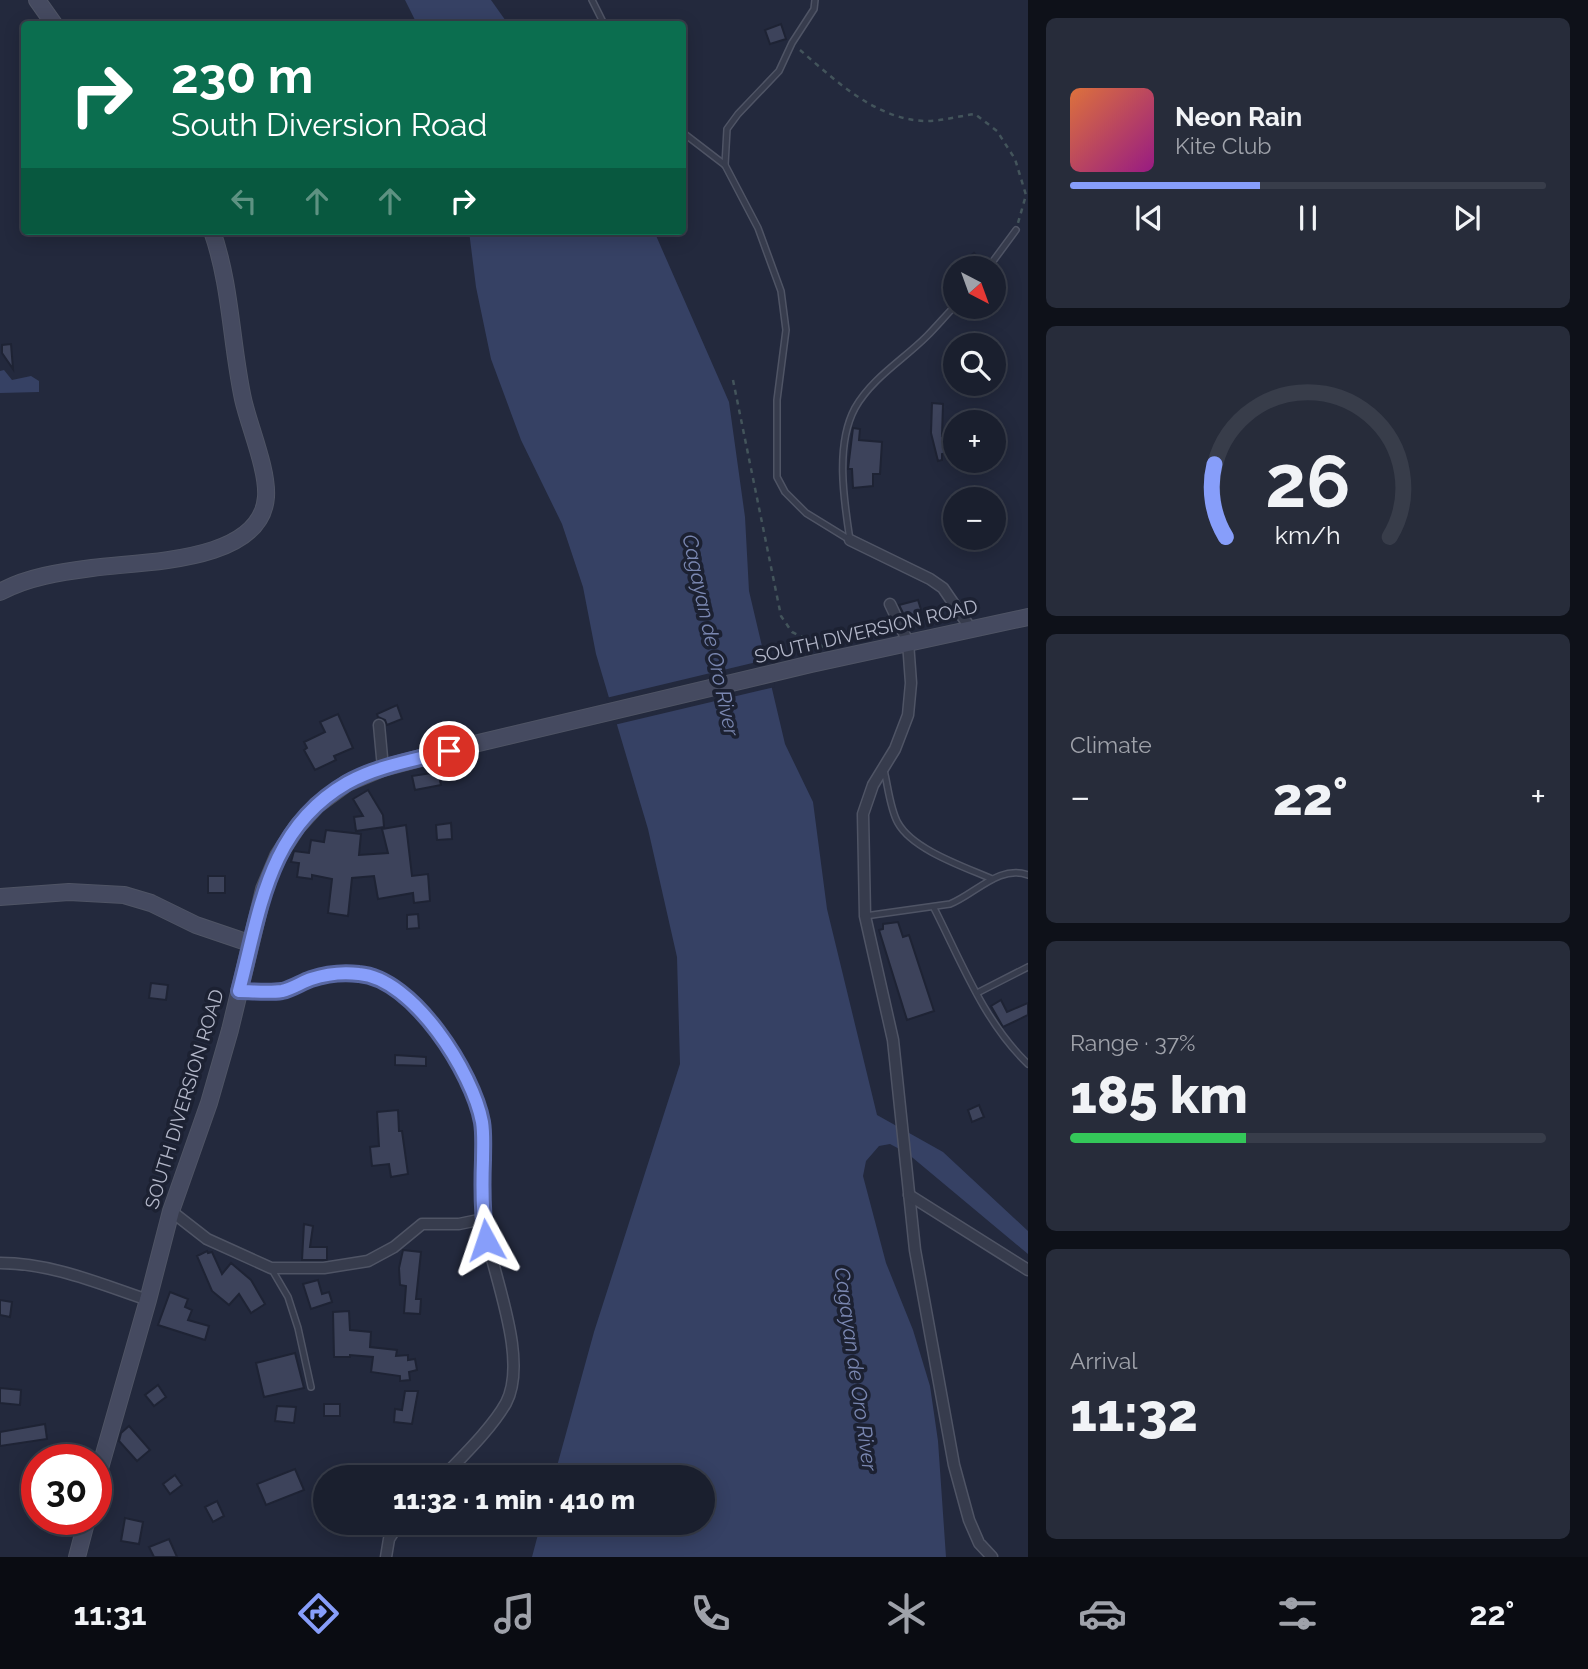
<!DOCTYPE html>
<meta charset="utf-8">
<style>
:root{--surface:#1a1f2e;--page:#272c3a;--text:#f1f3f6;--muted:#9fa2aa;--line:#383d4a;--accent:#879efa}
body{margin:0;font-family:Raleway,sans-serif;background:var(--page);color:var(--text);height:100vh;display:flex;flex-direction:column;font-size:26px;white-space:nowrap}
*{box-sizing:border-box;margin:0}
p{font-size:23px;color:var(--muted)}
.icon{flex:none;width:38px;height:38px;fill:none;stroke:currentColor;stroke-width:2;stroke-linecap:round;stroke-linejoin:round}
.map{position:relative;flex:1;overflow:hidden}
.drawer{display:flex;flex-direction:column;gap:18px;padding:18px;background:#0e1119;width:560px}
.drawer>*{flex:none}
.guide{position:absolute;left:21px;top:21px;width:665px;height:214px;border-radius:7px;box-shadow:0 4px 18px #0003,0 0 0 2px var(--line);background:#0b6e4f;color:#fff;overflow:hidden}
.needle{width:46px;rotate:139deg}
.controls{position:absolute;left:943px;top:256px;display:grid;gap:14px}
.controls a{display:grid;place-items:center;width:63px;height:63px;border-radius:50%;background:var(--surface);box-shadow:0 4px 18px #0003,0 0 0 2px var(--line);font-size:35px}
.speed{position:absolute;left:21px;top:1444px;display:flex;gap:14px;font-size:35px;font-weight:700;text-align:center}
.speed>*{display:grid;place-content:center;width:91px;height:91px;border-radius:50%;background:var(--surface);box-shadow:0 4px 18px #0003,0 0 0 2px var(--line);line-height:1}
.speed .limit{border:10px solid #d22;background:#fff;color:#111}
.pin{position:absolute;display:grid;place-items:center;width:60px;height:60px;color:#fff;margin:-30px;border:4px solid #fff;border-radius:50%;box-shadow:0 2px 7px #0007}
.me{position:absolute;width:77px;margin:-38px;rotate:355deg;stroke-linejoin:round;filter:drop-shadow(0 0 5px #0008)}
.turn{display:flex;align-items:center;gap:24px;height:147px;padding:0 35px;font-size:32px}
.turn .icon{width:91px;height:91px;stroke-width:2.5}
.turn b{display:block;font-size:49px;line-height:60px}
.lanes{display:flex;align-items:center;height:66px;padding:0 35px;background:#0003;justify-content:center;gap:35px;direction:ltr}
.lanes .off{opacity:.35}
.big{font-size:52px;font-weight:800;line-height:1.1}
.drawer .widget{flex:1;display:flex;flex-direction:column;justify-content:center;gap:10px;min-width:0;padding:0 24px;border-radius:10px;background:var(--page)}
.drawer .dial{align-items:center;gap:0}
.dial svg{height:182px;overflow:visible;fill:none;stroke:var(--line);stroke-width:7;stroke-linecap:round;text-anchor:middle}
.dial text{fill:var(--text);stroke:none}
.song{display:flex;align-items:center;gap:21px}
.cover{width:84px;height:84px;border-radius:10px;background:linear-gradient(135deg,hsl(20 70% 55%),hsl(310 70% 35%))}
.played{height:7px;border-radius:4px;background:linear-gradient(90deg,var(--accent) 40%,var(--line) 40%)}
.keys{display:flex;justify-content:space-around;direction:ltr}
.heat{display:flex;justify-content:space-between;align-items:center;font-size:38px;direction:ltr}
.charge{height:10px;border-radius:5px;background:linear-gradient(90deg,#34c759 37%,var(--line) 0)}
.trip{position:absolute;left:313px;top:1465px;width:402px;height:70px;border-radius:35px;background:var(--surface);box-shadow:0 4px 18px #0003,0 0 0 2px var(--line);font-weight:800;line-height:70px;text-align:center}
.tab-bar{display:flex;height:112px;justify-content:space-around;align-items:center;background:#0a0c12;color:var(--muted)}
.tab-bar .icon{width:49px;height:49px}
.tab-bar .selected{color:var(--accent)}
.tab-bar b{font-size:32px;color:var(--text)}
main{display:flex;flex:1;min-height:0}
.map>svg:first-child{display:block}
.water{fill:#364164}
.pier{fill:#23293d}
.building{fill:#3d435b;stroke:#1e2334;stroke-width:2}
.lines{fill:none;stroke-linecap:round;stroke-linejoin:round}
.lane-casing{stroke:#4f5465;stroke-width:8}
.street-casing{stroke:#4f5465;stroke-width:13}
.secondary-casing{stroke:#4f5465;stroke-width:18}
.path{stroke:#43545b;stroke-width:2.5;stroke-dasharray:5 5;stroke-linecap:butt}
.lane{stroke:#373c4d;stroke-width:5}
.street{stroke:#373c4d;stroke-width:10}
.secondary{stroke:#454a60;stroke-width:16}
.route-casing{stroke:#5867a2;stroke-width:18}
.route{stroke:#879efa;stroke-width:12}
.labels{text-anchor:middle;dominant-baseline:central;stroke-width:7;stroke-linejoin:round;paint-order:stroke}
.street-label{font-size:19px;fill:#b3b7c9;stroke:#1c2132}
.water-label{font-size:21px;font-style:italic;fill:#7a87b1;stroke:#1c2132}
</style>
<main>
<div class="map">
<svg width="1028" height="1557" viewBox="0 0 1028 1557">
<rect width="100%" height="100%" fill="#23293d"/>
<g class="water">
<polygon points="405,0 491,0 508,24 417,24"/>
<polygon points="469,231 654,231 729,402 745,517 749,591 785,744 813,802 827,909 877,1115 943,1152 1028,1231 1028,1254 907,1153 890,1144 879,1146 866,1161 863,1176 886,1263 913,1330 930,1386 938,1441 946,1557 532,1557 541,1523 704,1522 704,1477 554,1477 594,1332 680,1064 677,957 648,829 596,654 583,587 562,524 521,440 491,359 476,287"/>
<polygon points="4,370 12,380 31,376 39,381 39,392 0,393 0,371"/>
</g>
<polygon class="pier" points="769,659 775,687 614,725 606,698"/>
<g class="building">
<polygon points="781,24 786,39 770,44 765,30"/>
<polygon points="974,253 984,265 983,268 970,268 964,261"/>
<polygon points="11,344 13,369 2,353 2,345"/>
<polygon points="932,403 943,404 942,436 956,433 956,451 942,454 942,460 938,461 931,433"/>
<polygon points="853,428 860,429 859,440 882,442 880,474 873,474 873,486 853,488 852,469 848,469"/>
<polygon points="918,600 924,619 908,623 899,605"/>
<polygon points="397,705 402,719 387,725 385,720 378,717 377,714"/>
<polygon points="338,714 353,748 334,756 336,760 315,770 304,750 307,748 304,742 325,732 320,722"/>
<polygon points="438,772 441,785 415,790 412,776"/>
<polygon points="368,790 383,815 384,827 356,831 354,817 363,816 353,799"/>
<polygon points="451,823 452,839 437,840 436,825"/>
<polygon points="406,825 412,876 428,874 430,901 414,903 413,893 378,899 374,876 352,878 348,916 328,913 332,879 312,875 312,879 297,877 299,863 291,862 294,851 309,853 311,840 324,842 326,830 361,834 359,855 388,853 382,829"/>
<rect x="208" y="876" width="17" height="17"/>
<polygon points="418,914 419,928 407,929 407,915"/>
<polygon points="898,922 903,937 909,935 934,1011 907,1020 879,930 883,929 883,924"/>
<polygon points="151,983 168,985 166,1000 149,998"/>
<polygon points="1001,1000 1007,1012 1028,1003 1028,1015 1003,1027 991,1006"/>
<polygon points="395,1055 426,1057 426,1066 395,1065"/>
<polygon points="979,1105 984,1117 972,1122 968,1110"/>
<polygon points="398,1110 399,1131 402,1131 408,1174 391,1177 389,1164 372,1166 370,1147 379,1146 377,1112"/>
<polygon points="304,1224 313,1226 310,1247 327,1247 327,1260 302,1260"/>
<polygon points="403,1250 421,1252 416,1299 421,1299 420,1314 404,1313 406,1286 400,1285 399,1268"/>
<polygon points="207,1251 208,1253 212,1252 222,1274 231,1263 251,1280 265,1304 251,1313 239,1294 229,1305 212,1291 197,1256"/>
<polygon points="318,1280 322,1294 329,1292 332,1302 311,1309 303,1284"/>
<polygon points="170,1292 188,1299 185,1307 192,1310 188,1320 209,1326 205,1340 158,1325"/>
<polygon points="0,1300 12,1302 10,1317 0,1315"/>
<polygon points="349,1311 350,1330 371,1332 370,1347 397,1350 396,1356 408,1355 408,1360 415,1359 417,1370 409,1372 410,1380 400,1381 400,1376 371,1372 373,1357 350,1355 350,1357 334,1357 333,1312"/>
<polygon points="295,1353 304,1388 264,1397 256,1363"/>
<polygon points="158,1385 166,1397 154,1406 145,1395"/>
<polygon points="0,1388 21,1390 20,1405 0,1403"/>
<polygon points="405,1391 418,1391 412,1424 394,1422 395,1409 402,1410"/>
<rect x="324" y="1404" width="16" height="12"/>
<polygon points="277,1406 296,1407 294,1423 275,1421"/>
<polygon points="45,1424 47,1439 0,1446 0,1432"/>
<polygon points="129,1426 150,1450 137,1461 119,1441 121,1433"/>
<polygon points="295,1469 304,1490 266,1505 257,1484"/>
<polygon points="175,1475 182,1485 170,1494 163,1484"/>
<polygon points="217,1501 224,1516 213,1522 205,1507"/>
<polygon points="125,1518 143,1522 139,1544 121,1541"/>
<polygon points="169,1539 177,1557 154,1557 149,1547"/>
</g>
<g class="lines">
<g class="lane-casing">
<g id="lane">
<polyline points="592,0 604,24"/>
<polyline points="682,132 725,165 758,228 781,291 786,330 777,400 777,477 785,492 806,513 850,540"/>
<polyline points="725,165 727,129 738,114 779,71 792,43 814,9 815,0"/>
<polyline points="988,268 1016,230"/>
<path d="M850 540C844 501 835 445 855 408 872 378 903 360 927 336 937 326 946 315 956 305"/>
<path d="M884 770C888 786 890 809 898 823 913 850 965 867 992 879"/>
<path d="M934 908C961 961 984 1022 1028 1064"/>
<path d="M865 916 950 904C975 894 1000 864 1028 875"/>
<polyline points="977,993 1028,967"/>
<polyline points="271,1268 288,1297 298,1328 311,1387"/>
</g>
</g>
<g class="street-casing">
<g id="street">
<polyline points="850,540 930,579 943,588 971,629"/>
<polyline points="890,604 908,642 911,683 908,715 895,749 873,785 863,814 865,916 893,1040 915,1250 954,1465 969,1520 979,1543 992,1557"/>
<polyline points="379,725 383,768"/>
<polyline points="239,991 282,991 312,979 336,974 360,974 380,978 396,987 441,1036 461,1065 475,1094 483,1124 483,1219"/>
<polyline points="909,1195 1028,1270"/>
<path d="M171 1211 207 1239 271 1268H324L368 1261 394 1247 422 1224H459L483 1219C490 1269 530 1357 506 1403 492 1428 463 1456 443 1477"/>
<path d="M0 1263C52 1263 100 1284 148 1300"/>
<polyline points="386,1557 389,1539 400,1522"/>
</g>
</g>
<g class="secondary-casing">
<g id="secondary">
<polyline points="37,0 54,24"/>
<path d="M0 592C27 577 61 572 92 568 140 561 261 564 266 497 268 470 249 426 243 399 231 343 231 285 212 231"/>
<polyline points="0,897 69,892 124,895 151,903 196,925 249,943"/>
<polyline points="96,1482 148,1300 171,1211 209,1103 230,1030 264,889 278,856 297,827 317,805 347,783 383,768 470,745 811,664 1028,617"/>
<polyline points="77,1557 87,1519"/>
</g>
</g>
<g class="path">
<path d="M800 50C835 80 876 120 926 121 942 121 959 116 975 114L997 131 1015 159 1026 195 1018 223"/>
<polyline points="733,380 781,616 792,632 824,647"/>
</g>
<use href="#lane" class="lane"/>
<use href="#street" class="street"/>
<use href="#secondary" class="secondary"/>
</g>
<g class="lines">
<g class="route-casing">
<path id="route" d="M449 751C415 760 377 766 347 783 267 829 260 912 239 991 253 991 268 993 282 991 292 989 302 982 311 979 326 974 343 972 359 974 413 978 473 1073 482 1122 484 1134 483 1148 483 1160 482 1186 482 1213 486 1240"/>
</g>
<use href="#route" class="route"/>
</g>
<g class="labels">
<g class="street-label">
<text transform="translate(866 631) rotate(-13)">SOUTH DIVERSION ROAD</text>
<text transform="translate(184 1099) rotate(-73)">SOUTH DIVERSION ROAD</text>
</g>
<g class="water-label">
<text transform="translate(711 635) rotate(78)">Cagayan de Oro River</text>
<text transform="translate(856 1369) rotate(82)">Cagayan de Oro River</text>
</g>
</g>
</svg>
<div class="controls">
<a><svg class="needle" viewBox="-14 -14 28 28"><path d="M0-13l5 13h-10z" fill="#e53935"/><path d="M0 13l5-13h-10z" fill="#9fa2aa"/></svg></a>
<a><svg class="icon" aria-label="search" viewBox="0 0 24 24"><circle cx="10" cy="10" r="6"/><path d="M15 15l6 6"/></svg></a>
<a>+</a>
<a>−</a>
</div>
<div class="speed"><div class="limit">30</div></div>
<div class="pin" style="left:449px;top:751px;background:#d93025"><svg class="icon" aria-label="arrive" viewBox="0 0 24 24"><path d="M6 21V4h12l-3 4 3 4H6"/></svg></div>
<svg class="me" style="left:486px;top:1240px" viewBox="-20 -20 40 40"><path d="M0-17L14 15 0 8-14 15z" fill="#879efa" stroke="#fff" stroke-width="4"/></svg>
<div class="trip">11:32 · 1 min · 410 m</div>
<div class="guide">
<div class="turn"><svg class="icon" aria-label="right" viewBox="0 0 24 24"><path d="M7 20v-9h11M14 6l5 5-5 5"/></svg><div><b>230 m</b>South Diversion Road</div></div>
<div class="lanes"><svg class="icon off" aria-label="left" viewBox="0 0 24 24"><path d="M17 20v-9H6M10 6l-5 5 5 5"/></svg><svg class="icon off" aria-label="ahead" viewBox="0 0 24 24"><path d="M12 20V5M6 11l6-6 6 6"/></svg><svg class="icon off" aria-label="ahead" viewBox="0 0 24 24"><path d="M12 20V5M6 11l6-6 6 6"/></svg><svg class="icon" aria-label="right" viewBox="0 0 24 24"><path d="M7 20v-9h11M14 6l5 5-5 5"/></svg></div>
</div>
</div>
<section class="drawer">
<div class="widget">
<div class="song"><i class="cover"></i><div><b>Neon Rain</b><p>Kite Club</p></div></div>
<div class="played"></div>
<div class="keys"><svg class="icon" aria-label="previous" viewBox="0 0 24 24"><path d="M18 5L8 12l10 7zM5 5v14"/></svg><svg class="icon" aria-label="pause" viewBox="0 0 24 24"><path d="M8 5v14M16 5v14"/></svg><svg class="icon" aria-label="next" viewBox="0 0 24 24"><path d="M6 5l10 7-10 7zM19 5v14"/></svg></div>
</div>
<div class="widget dial"><svg viewBox="0 0 100 80">
<path d="M14 69A42 42 0 1 1 86 69"/>
<path d="M14 69A42 42 0 0 1 9 37" stroke="#879efa"/>
<text x="50" y="56" font-size="32" font-weight="700">26</text>
<text x="50" y="72" font-size="11">km/h</text>
</svg></div>
<div class="widget"><p>Climate</p>
<div class="heat"><a>−</a><b class="big">22°</b><a>+</a></div>
</div>
<div class="widget"><p>Range · 37%</p><b class="big">185 km</b><div class="charge"></div></div>
<div class="widget"><p>Arrival</p><b class="big">11:32</b></div>
</section>
</main>
<nav class="tab-bar">
<b>11:31</b>
<svg class="icon selected" aria-label="directions" viewBox="0 0 24 24"><path d="M12 3l9 9-9 9-9-9zM9 14v-3h6M13 9l2 2-2 2"/></svg>
<svg class="icon" aria-label="music" viewBox="0 0 24 24"><path d="M9 18V5l10-2v13"/><circle cx="6" cy="18" r="3"/><circle cx="16" cy="16" r="3"/></svg>
<svg class="icon" aria-label="phone" viewBox="0 0 24 24"><path d="M5 4h4l2 5-3 2q2 4 5 5l2-3 5 2v4C11 20 4 13 5 4z"/></svg>
<svg class="icon" aria-label="climate" viewBox="0 0 24 24"><path d="M12 3v18M4 7l16 10M4 17L20 7"/></svg>
<svg class="icon" aria-label="car" viewBox="0 0 24 24"><path d="M5 17H2v-5l4-1 3-4h7l3 4 3 1v5h-3M9 17h6M6 11h13"/><circle cx="7" cy="17" r="2"/><circle cx="17" cy="17" r="2"/></svg>
<svg class="icon" aria-label="filters" viewBox="0 0 24 24"><path d="M4 7h16M4 17h16"/><circle cx="9" cy="7" r="2"/><circle cx="15" cy="17" r="2"/></svg>
<b>22°</b>
</nav>
